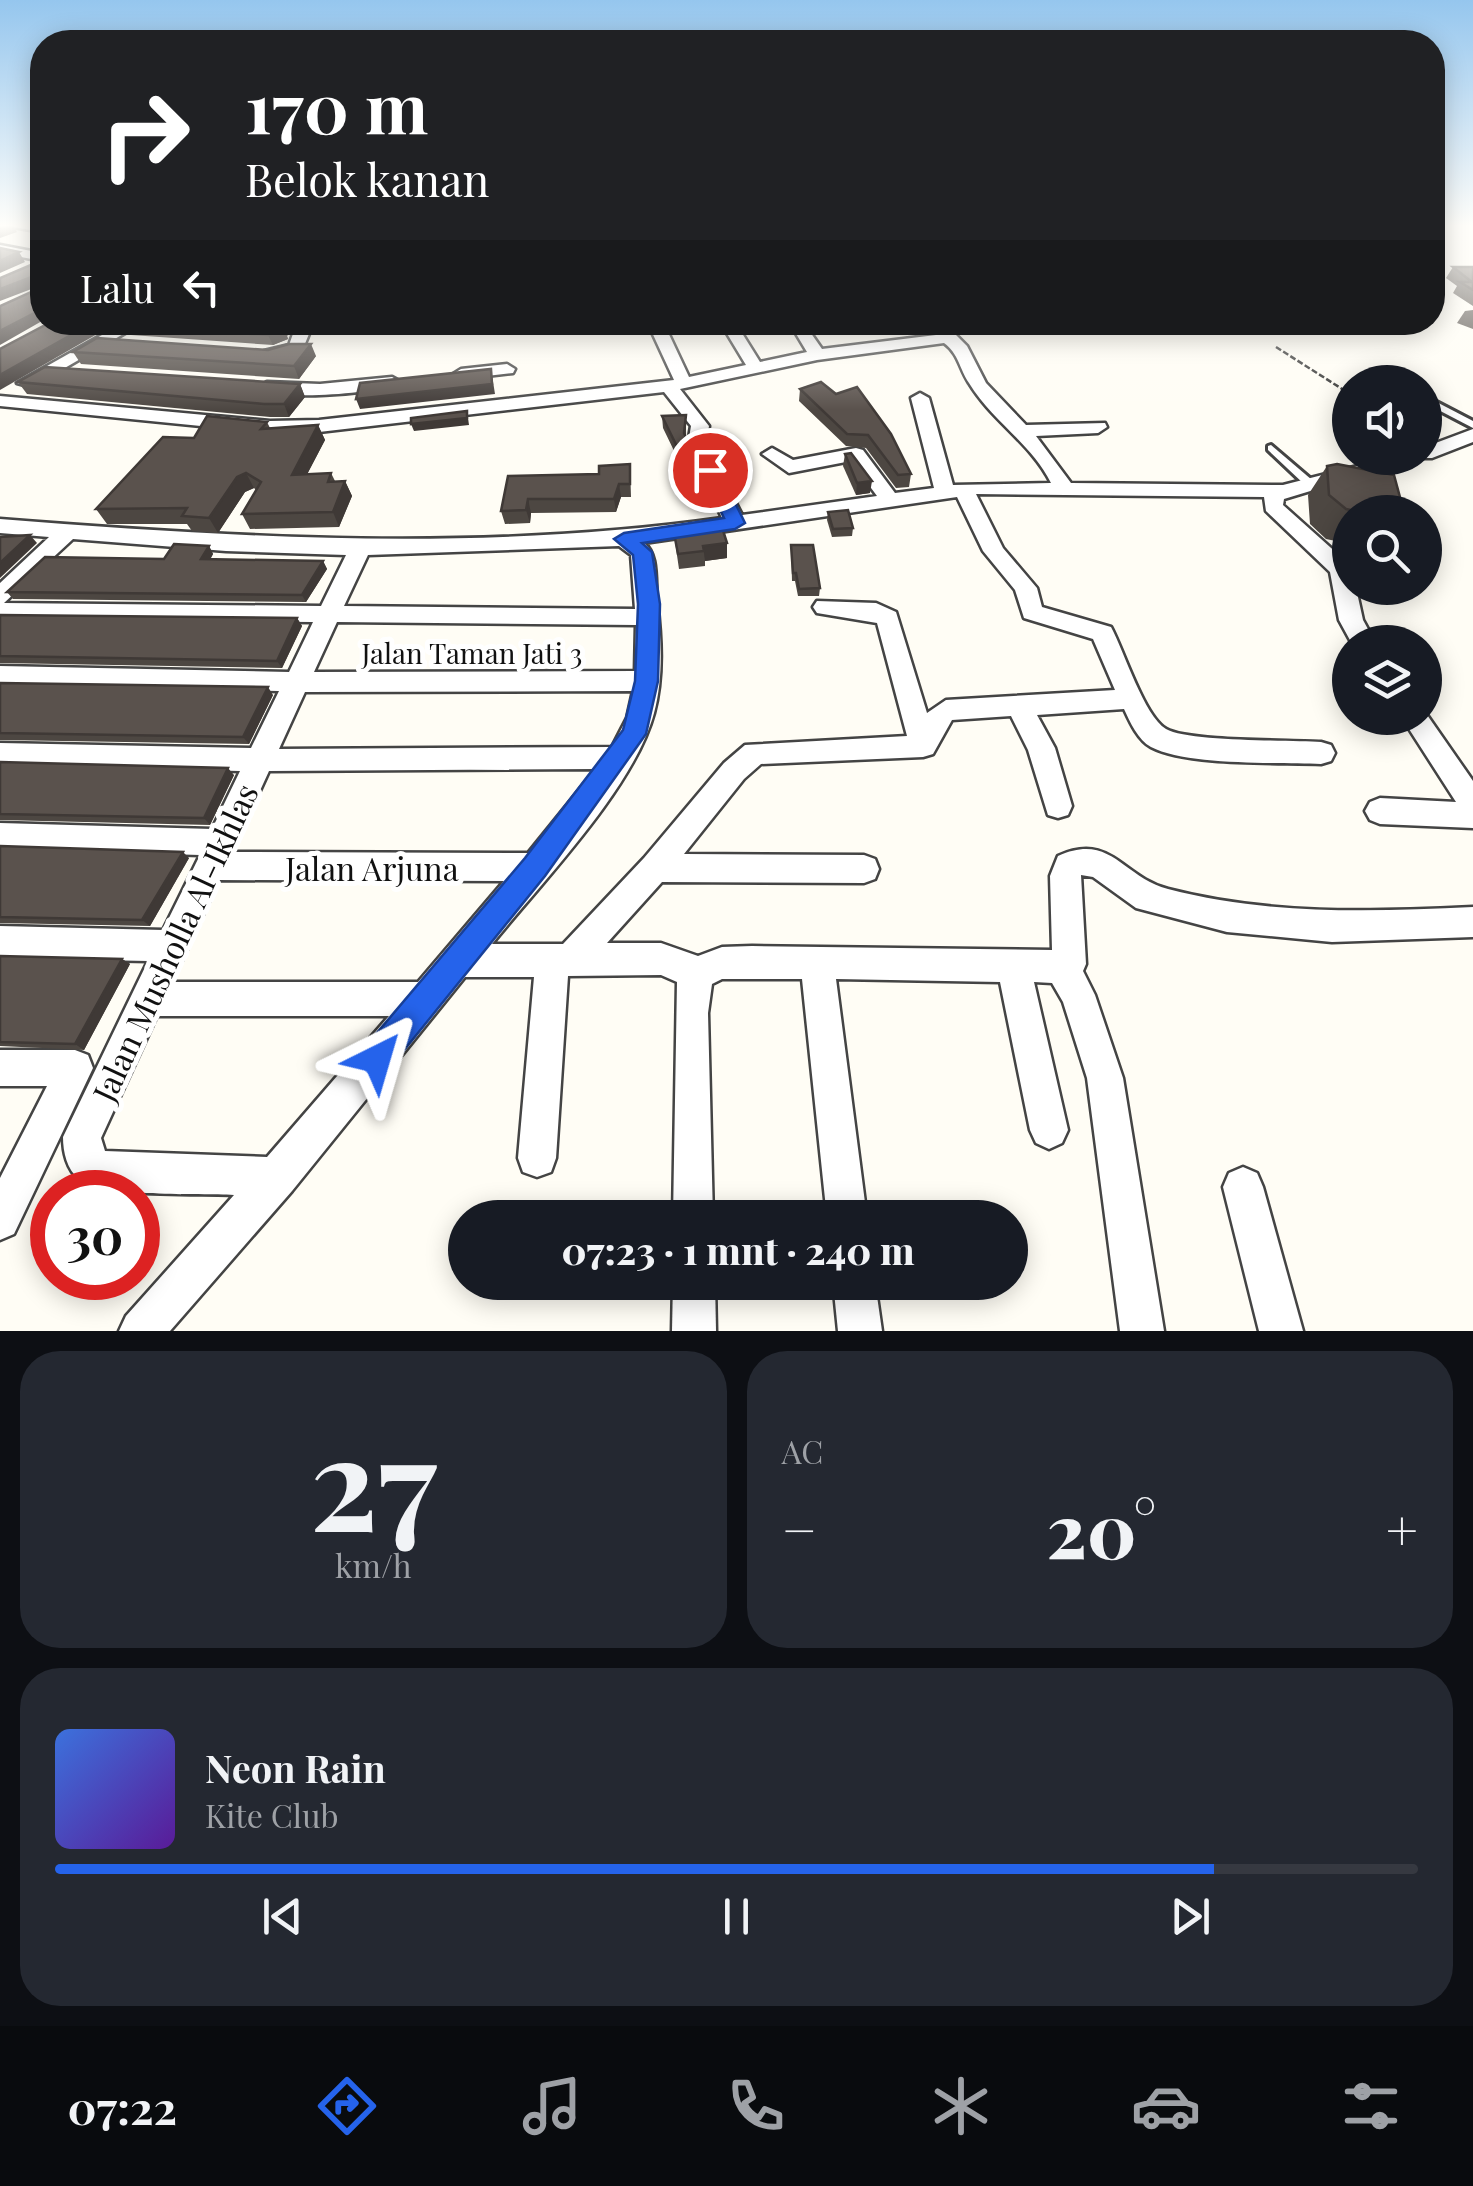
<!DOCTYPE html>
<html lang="id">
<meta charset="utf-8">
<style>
:root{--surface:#171b24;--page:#242831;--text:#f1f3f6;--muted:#9ea1a6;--line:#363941;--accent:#2563eb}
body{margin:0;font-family:"Playfair Display",serif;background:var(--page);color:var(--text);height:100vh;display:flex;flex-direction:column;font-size:38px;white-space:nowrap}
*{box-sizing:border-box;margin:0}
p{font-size:32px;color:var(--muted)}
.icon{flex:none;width:55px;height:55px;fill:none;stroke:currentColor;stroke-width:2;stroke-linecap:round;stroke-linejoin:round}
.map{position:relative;height:1331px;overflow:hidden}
.side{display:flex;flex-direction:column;gap:20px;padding:20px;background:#0d0f14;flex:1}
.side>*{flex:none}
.banner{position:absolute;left:30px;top:30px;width:1415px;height:305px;border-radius:40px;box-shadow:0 5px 25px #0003;background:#202124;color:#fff;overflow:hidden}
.controls{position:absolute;left:1332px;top:365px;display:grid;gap:20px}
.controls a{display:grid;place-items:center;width:110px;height:110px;border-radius:50%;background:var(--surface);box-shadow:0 5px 25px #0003;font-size:50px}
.speed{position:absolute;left:30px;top:1170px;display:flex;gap:20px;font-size:50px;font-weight:700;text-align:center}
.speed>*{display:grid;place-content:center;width:130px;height:130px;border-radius:50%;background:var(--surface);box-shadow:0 5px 25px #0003;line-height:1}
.speed .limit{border:15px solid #d22;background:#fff;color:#111}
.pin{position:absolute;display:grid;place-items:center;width:85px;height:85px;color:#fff;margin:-42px;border:5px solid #fff;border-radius:50%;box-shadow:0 2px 10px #0007}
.me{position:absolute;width:110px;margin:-55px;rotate:40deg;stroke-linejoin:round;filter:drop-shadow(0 0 8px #0008)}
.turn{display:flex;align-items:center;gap:35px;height:210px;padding:0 50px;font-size:45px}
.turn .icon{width:130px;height:130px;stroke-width:2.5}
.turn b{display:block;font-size:70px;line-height:85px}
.then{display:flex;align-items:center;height:95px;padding:0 50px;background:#0003;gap:20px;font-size:38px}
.big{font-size:75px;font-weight:800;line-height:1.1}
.side .widget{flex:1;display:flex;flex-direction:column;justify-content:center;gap:15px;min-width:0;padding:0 35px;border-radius:40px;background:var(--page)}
.side .dial{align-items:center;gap:0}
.dial b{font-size:130px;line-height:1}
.song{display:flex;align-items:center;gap:30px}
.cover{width:120px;height:120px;border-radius:15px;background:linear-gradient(135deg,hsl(220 70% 55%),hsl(270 70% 35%))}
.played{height:10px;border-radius:5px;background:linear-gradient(90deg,var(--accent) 85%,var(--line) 85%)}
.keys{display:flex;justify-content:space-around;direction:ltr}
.heat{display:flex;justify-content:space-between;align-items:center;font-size:55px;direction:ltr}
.side .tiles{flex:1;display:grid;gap:20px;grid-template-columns:1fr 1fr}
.widget:last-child{grid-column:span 2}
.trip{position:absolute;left:448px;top:1200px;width:580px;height:100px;border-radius:50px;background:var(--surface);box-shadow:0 5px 25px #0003;font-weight:800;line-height:100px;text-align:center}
.tabs{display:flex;height:160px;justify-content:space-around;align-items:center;background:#090b0e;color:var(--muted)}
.tabs .icon{width:70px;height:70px}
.tabs .selected{color:var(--accent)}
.tabs b{font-size:45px;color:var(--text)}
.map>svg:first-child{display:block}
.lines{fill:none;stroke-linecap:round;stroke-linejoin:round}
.service-casing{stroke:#444;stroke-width:6}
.minor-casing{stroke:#444;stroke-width:5}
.path{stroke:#333;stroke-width:2.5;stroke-dasharray:6 2.5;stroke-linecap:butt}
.service{fill:#fff;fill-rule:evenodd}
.minor{fill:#fff;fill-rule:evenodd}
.wall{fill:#4d4742}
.shaded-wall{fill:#3f3936}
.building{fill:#5a524d;stroke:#3f3936;stroke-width:2.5}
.route{fill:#2563eb;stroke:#184099;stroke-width:2.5}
.labels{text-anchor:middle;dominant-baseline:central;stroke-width:10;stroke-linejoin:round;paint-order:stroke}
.street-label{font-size:28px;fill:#111;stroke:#fff}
.near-street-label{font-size:32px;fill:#111;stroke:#fff}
</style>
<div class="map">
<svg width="1473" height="1331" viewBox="0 0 1473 1331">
<rect width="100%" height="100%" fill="#fffdf5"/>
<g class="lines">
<g class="service-casing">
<g id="service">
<polygon points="1378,372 1396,380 1397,382 1387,382 1375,377 1374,375"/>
<polygon points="1425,396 1473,421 1473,428 1425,403"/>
<polygon points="1271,445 1312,480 1312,484 1304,484 1268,450 1268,446"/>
</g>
</g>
<g class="minor-casing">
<g id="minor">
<polygon points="12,224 42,224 42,232 13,227"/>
<polygon points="0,245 42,253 42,261 0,253"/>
<polygon points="125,322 144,322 32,387 17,383"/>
<polygon points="250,322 303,322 311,329 302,351 264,357 264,351 289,345 294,331"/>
<path d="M720 322H735L760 362 807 352 789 322H833L808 329 822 349 936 335 927 322H943L967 346 986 383 1026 425 1105 423 1107 427 1098 433 1036 436 1071 483 1283 485 1389 458H1425V447L1473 429V442L1432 458H1419L1284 499 1283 505 1349 564 1350 588H1356L1363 620 1375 642H1351L1339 620 1330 572 1266 511 1264 497 976 494 1003 548 1037 588 1042 607 1111 627C1124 651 1144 716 1166 729 1188 742 1291 740 1321 742L1331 745 1335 753 1331 761 1321 764C1278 762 1187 766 1151 747 1138 740 1130 722 1124 709L1037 715 1055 748 1072 806 1068 815 1058 818 1048 815 1028 750 1011 716 952 720 933 754 923 757 761 764 744 779 684 854 864 855 875 859 879 869 875 879 864 883 662 882 607 943H661L698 956 722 947 752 946 1052 950 1050 876 1058 856C1111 832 1122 877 1168 889 1268 915 1370 912 1473 907V937L1332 942 1227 932 1136 908 1093 877 1081 875 1086 964 1083 971 1095 995 1123 1078 1164 1331H1120L1087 1078 1063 1002 1052 983 1034 982 1068 1130 1062 1143 1049 1149 1036 1143 1030 1130 1000 982 836 979 867 1218H827L802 979H722L712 984 708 1013 713 1218H673L677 982 661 975 568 976 556 1158 551 1172 537 1177 523 1172 518 1158 534 977H465L292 1191 170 1331H119L126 1316 234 1195C201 1193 103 1198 79 1179 67 1170 63 1152 63 1137L148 961 0 958V926L163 930 200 855 0 849V823L212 829 240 771 0 765V743L251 748 279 691 0 686V666L289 672 313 622 0 619V583L49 537 0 533V519C241 538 482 552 722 518L688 444 691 426 664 392 319 432 270 433 0 406V396L270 421 319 420 674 380 650 328 658 323 666 328 689 377 746 365ZM944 343C959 354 959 368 969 383 992 421 1031 443 1051 483L953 485 929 398 920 393 911 398 934 488 895 493 863 450 856 448 793 460 772 448 762 454 789 473 851 461 877 496 742 515 706 444 709 426 680 389 817 360ZM957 497 983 551 1015 590 1024 618 1093 639 1115 690 946 700 927 713 896 612 876 603 817 601 813 607 817 613 877 623 907 736 745 745 724 763 644 858 563 944H492C541 883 634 788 654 713 664 676 661 636 657 600 655 582 659 554 644 543ZM73 539 226 551 346 555 321 606 4 603ZM619 546 631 555 635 609 344 606 368 555ZM337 622 636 625 635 671 314 672ZM633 691 627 718 612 747 279 749 305 692ZM596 769 528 853 232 852 269 771ZM219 880 504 881 418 982H172ZM157 1016H389L267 1157 105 1151 101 1138Z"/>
<polygon points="507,364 515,369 513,373 461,379 453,374 461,369"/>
<path d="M392 377 401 382 398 386C369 392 281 403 258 387L267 382 320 384Z"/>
<polygon points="1425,712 1473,781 1473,828 1380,824 1370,820 1365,811 1370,802 1380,798 1456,802 1402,718 1425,718"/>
<polygon points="0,1050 75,1050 88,1055 93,1068 14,1234 0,1240 0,1178 47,1086 0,1086"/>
<polygon points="1243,1167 1257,1173 1263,1187 1303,1331 1259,1331 1223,1187 1229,1173"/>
<polygon points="673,1282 715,1282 716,1331 672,1331"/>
<polygon points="833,1282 875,1282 882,1331 838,1331"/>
</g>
</g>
<polyline class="path" points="1276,347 1350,394"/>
<use href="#service" class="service"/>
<use href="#minor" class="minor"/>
</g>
<g class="wall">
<polygon points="1453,267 1473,267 1473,306 1453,293 1457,286 1446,278"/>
<polygon points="1473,310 1473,329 1457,323 1465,311"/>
<polygon points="285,323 289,333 287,336 288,339 273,345 131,335 125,325"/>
<polygon points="268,350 316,356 299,379 81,364 73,352"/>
<polygon points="18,382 300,384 305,397 289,417 270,417 27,394"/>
<polygon points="821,382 911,474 909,487 896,488 866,448 846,446 799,401 800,389"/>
<polygon points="686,415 686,437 702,471 702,484 691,486 663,428 662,416"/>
<polygon points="267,422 270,428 318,425 325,440 307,474 331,473 335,481 345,481 352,496 339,527 250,529 242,514 256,490 254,488 245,492 218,533 192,531 187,524 107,524 96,509 194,438"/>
<polygon points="845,454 870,493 856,495 843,466"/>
<polygon points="630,464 631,497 621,497 616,512 531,513 530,523 505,524 501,511 508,476 599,474"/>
<polygon points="1327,466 1404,512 1350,512 1350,544 1326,539 1310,524 1308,495"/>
<polygon points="828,512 853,528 852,536 832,537 827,520"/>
<polygon points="673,528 727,558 705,561 705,566 679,569"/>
<polygon points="791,545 820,588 819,596 798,596 795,581 792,581"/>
<polygon points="209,546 213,554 210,560 323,561 327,569 306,602 13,599 7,592 164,559"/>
<polygon points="0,615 297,618 302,626 282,668 0,663"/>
<polygon points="0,683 273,695 249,744 0,740"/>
<polygon points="0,762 234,775 210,825 0,820"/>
<polygon points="0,846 189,858 150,926 0,923"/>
<polygon points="0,956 122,959 130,964 84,1050 0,1046"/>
</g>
<g class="shaded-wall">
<polygon points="7,224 12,224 17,232 0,238 0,227"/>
<polygon points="19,252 25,262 0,273 0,261"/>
<polygon points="39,274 42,285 0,301 0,289"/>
<polygon points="41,309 42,321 0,345 0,331"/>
<polygon points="94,322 118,322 0,390 0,375"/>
<polygon points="285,323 289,333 287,336 288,339 273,345 268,335 280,329"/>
<polygon points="311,344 316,356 299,379 294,366"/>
<polygon points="491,369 495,394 360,409 356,399"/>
<polygon points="300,384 305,397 289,417 284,404"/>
<polygon points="467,411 469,425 414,431 411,424"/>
<polygon points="318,425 325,440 299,490 292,475"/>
<polygon points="702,471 702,484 691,486 690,473"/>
<polygon points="246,473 254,488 245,492 218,533 209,518 237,477"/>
<polygon points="345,481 352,496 339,527 333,512"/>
<polygon points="872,481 870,493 856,495 857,483"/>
<polygon points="619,484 621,497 616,512 614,499"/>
<polygon points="528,499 531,513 530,523 526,510"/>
<polygon points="30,535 37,543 0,578 0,563"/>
<polygon points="727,543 727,558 705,561 703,546"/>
<polygon points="209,546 213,554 205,567 201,559"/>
<polygon points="323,561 327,569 306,602 302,595"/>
<polygon points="297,618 302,626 282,668 277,661"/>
<polygon points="268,687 273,695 249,744 243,737"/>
<polygon points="228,768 234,775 210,825 204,818"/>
<polygon points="183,852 189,858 150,926 142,920"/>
<polygon points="122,959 130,964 84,1050 75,1044"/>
</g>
<g class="building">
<polygon points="0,248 19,252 0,261"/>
<polygon points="42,253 42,309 0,331 0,306 38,289 39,274 0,289 0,278 38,262 40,254"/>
<polygon points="1453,267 1473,267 1473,290 1460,282 1472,282"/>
<polygon points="51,322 94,322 0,375 0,349"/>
<polygon points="129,322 284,322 285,323 280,329 284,329 268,335 125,325"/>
<polygon points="97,338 268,350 289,344 311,344 294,366 73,352"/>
<polygon points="45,367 300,384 284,404 264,404 18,382"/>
<polygon points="491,369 492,384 356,399 360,383"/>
<polygon points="821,382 836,394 857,387 891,434 911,474 898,475 868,435 847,434 800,389"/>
<polygon points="467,411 467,418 411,424 411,418"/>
<polygon points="686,415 684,433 702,471 690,473 662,416"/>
<polygon points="207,416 267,422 261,429 318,425 292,475 331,473 328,482 345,481 333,512 242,514 261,482 246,473 237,477 209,518 182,516 187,508 96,509 163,437 194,438"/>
<polygon points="851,453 872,481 857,483 845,454"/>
<polygon points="630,464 630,484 619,484 614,499 528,499 526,510 501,511 508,476 599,474 599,466"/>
<polygon points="1337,464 1394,475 1404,512 1389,512 1380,510 1380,512 1360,512 1346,509 1329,495 1327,466"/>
<polygon points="848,510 853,528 833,529 828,512"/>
<polygon points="720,521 727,543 703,546 704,551 678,554 673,528"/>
<polygon points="30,535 0,563 0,537"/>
<polygon points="174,544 209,546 201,559 323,561 302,595 7,592 45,557 164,559"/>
<polygon points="791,545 813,545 820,588 799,589 796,573 793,573"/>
<polygon points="0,615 297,618 277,661 0,656"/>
<polygon points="0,683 268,687 243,737 0,733"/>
<polygon points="0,762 228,768 204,818 0,814"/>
<polygon points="0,846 183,852 142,920 0,917"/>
<polygon points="0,956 122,959 75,1044 0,1042"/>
</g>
<linearGradient id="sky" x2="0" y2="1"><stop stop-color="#95c6ee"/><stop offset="0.55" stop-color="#fffefa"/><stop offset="1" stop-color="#fffefa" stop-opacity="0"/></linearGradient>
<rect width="1473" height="410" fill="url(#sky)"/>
<polygon class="route" points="710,465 719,470 745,523 735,529 642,543 652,552 660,604 658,681 646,734 545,876 388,1070 377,1075 365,1070 360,1059 365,1047 525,858 623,730 635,681 638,604 633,555 614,539 624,533 724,518 701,470"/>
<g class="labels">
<g class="street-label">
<text x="472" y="652">Jalan Taman Jati 3</text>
</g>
<g class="near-street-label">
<text x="372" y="867">Jalan Arjuna</text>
<text transform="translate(174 942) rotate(-65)">Jalan Musholla Al-Ikhlas</text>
</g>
</g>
</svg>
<div class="controls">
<a><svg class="icon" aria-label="sound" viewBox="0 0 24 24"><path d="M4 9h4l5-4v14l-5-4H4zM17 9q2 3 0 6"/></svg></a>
<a><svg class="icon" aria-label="search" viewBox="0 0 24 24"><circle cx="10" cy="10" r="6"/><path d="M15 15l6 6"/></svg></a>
<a><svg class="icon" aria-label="layers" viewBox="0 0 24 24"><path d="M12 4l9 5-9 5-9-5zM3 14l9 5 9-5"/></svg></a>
</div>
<div class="speed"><div class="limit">30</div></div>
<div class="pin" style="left:710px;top:470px;background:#d93025"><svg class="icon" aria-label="arrive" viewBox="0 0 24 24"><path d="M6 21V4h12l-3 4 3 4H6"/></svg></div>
<svg class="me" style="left:377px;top:1059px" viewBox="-20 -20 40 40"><path d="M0-17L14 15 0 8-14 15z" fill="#2563eb" stroke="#fff" stroke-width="4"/></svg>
<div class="trip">07:23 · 1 mnt · 240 m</div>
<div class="banner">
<div class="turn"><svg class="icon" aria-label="right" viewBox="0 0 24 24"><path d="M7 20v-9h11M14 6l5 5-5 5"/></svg><div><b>170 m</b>Belok kanan</div></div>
<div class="then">Lalu<svg class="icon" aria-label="left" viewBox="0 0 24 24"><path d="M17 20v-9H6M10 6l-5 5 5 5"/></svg></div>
</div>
</div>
<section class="side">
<div class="tiles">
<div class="widget dial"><b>27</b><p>km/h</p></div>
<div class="widget"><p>AC</p>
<div class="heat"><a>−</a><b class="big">20°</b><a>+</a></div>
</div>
<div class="widget">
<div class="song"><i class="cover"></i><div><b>Neon Rain</b><p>Kite Club</p></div></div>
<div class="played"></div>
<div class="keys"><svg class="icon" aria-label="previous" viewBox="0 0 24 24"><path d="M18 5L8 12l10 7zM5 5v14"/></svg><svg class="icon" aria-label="pause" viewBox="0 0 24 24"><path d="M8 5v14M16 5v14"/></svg><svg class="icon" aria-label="next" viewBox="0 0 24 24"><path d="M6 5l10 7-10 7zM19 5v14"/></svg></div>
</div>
</div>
</section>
<nav class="tabs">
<b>07:22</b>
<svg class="icon selected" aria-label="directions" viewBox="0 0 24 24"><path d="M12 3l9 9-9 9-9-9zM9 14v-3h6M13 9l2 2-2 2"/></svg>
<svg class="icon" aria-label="music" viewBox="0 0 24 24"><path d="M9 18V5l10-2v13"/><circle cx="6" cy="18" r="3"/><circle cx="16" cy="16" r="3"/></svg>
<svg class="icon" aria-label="phone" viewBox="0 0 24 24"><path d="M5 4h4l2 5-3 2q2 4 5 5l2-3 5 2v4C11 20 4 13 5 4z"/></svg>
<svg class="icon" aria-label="climate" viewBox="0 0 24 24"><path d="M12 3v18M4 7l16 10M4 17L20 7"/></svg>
<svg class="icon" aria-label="car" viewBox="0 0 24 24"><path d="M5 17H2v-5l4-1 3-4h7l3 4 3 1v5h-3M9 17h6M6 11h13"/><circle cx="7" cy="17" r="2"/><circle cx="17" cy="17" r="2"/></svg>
<svg class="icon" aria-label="filters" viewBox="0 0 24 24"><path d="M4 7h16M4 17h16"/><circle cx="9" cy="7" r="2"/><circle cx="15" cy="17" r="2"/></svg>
</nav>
